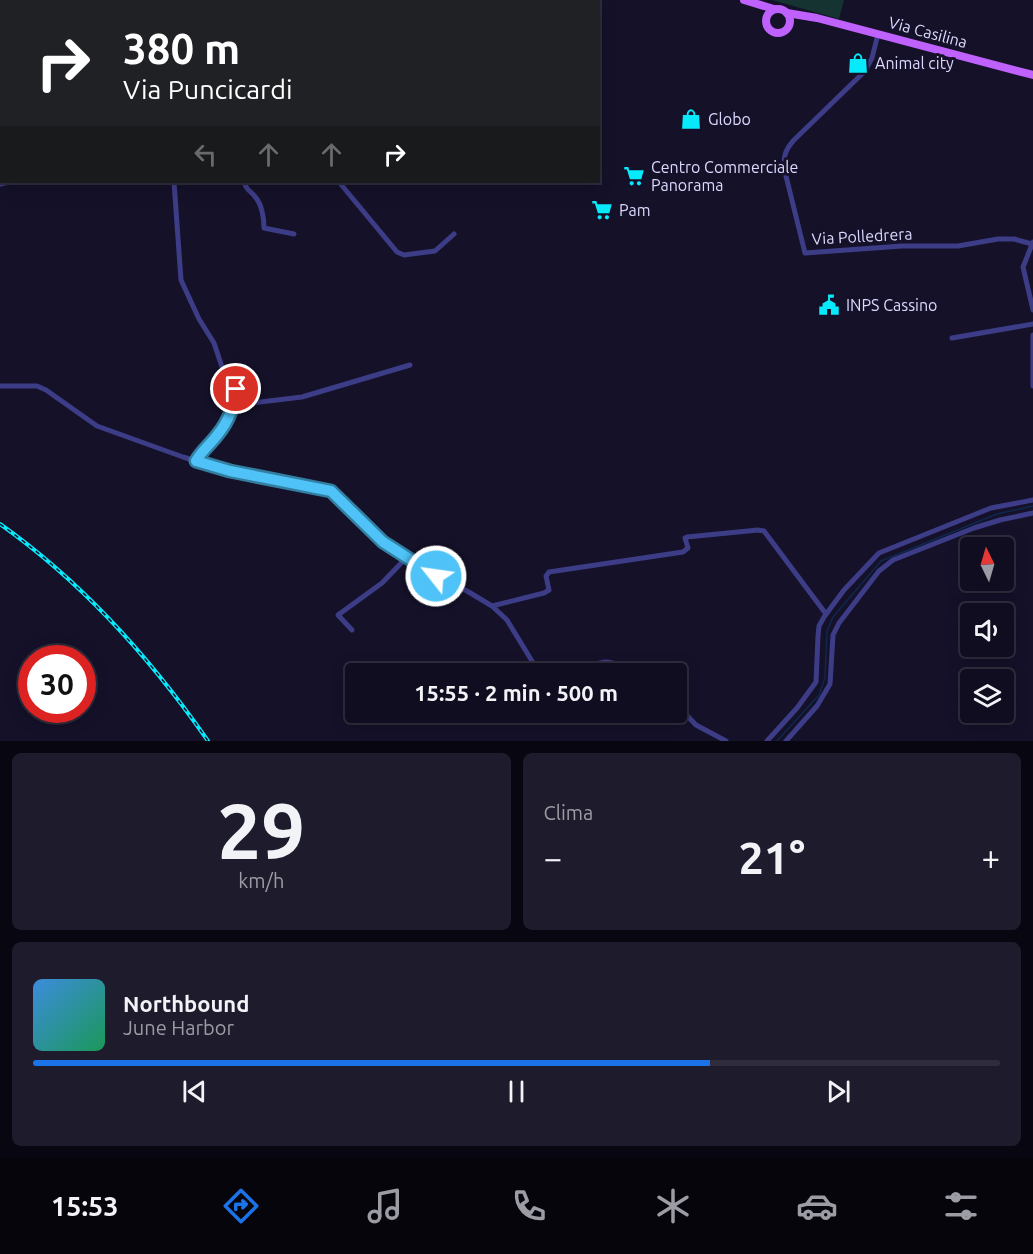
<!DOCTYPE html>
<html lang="it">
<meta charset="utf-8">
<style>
:root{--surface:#0f0d1f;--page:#1d1b2c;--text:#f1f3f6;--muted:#9b9ca4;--line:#2f2d3d;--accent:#1a73e8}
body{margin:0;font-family:Ubuntu,sans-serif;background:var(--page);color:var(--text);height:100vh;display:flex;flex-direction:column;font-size:22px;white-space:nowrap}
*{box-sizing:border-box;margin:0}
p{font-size:20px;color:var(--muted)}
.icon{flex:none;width:33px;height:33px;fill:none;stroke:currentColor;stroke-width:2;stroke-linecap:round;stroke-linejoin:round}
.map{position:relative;height:741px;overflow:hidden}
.details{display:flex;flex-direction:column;gap:12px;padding:12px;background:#080711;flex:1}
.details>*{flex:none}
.hud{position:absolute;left:0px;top:0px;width:600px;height:183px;box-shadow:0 3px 15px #0003,0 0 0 2px var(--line);background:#202124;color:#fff;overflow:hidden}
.needle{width:39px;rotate:355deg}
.controls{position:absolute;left:960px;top:537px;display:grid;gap:12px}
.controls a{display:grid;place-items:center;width:54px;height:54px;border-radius:6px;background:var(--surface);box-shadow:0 3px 15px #0003,0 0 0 2px var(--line);font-size:30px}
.speed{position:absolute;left:18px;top:645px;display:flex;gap:12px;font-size:30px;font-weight:700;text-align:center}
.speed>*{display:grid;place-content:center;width:78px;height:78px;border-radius:50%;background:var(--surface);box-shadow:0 3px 15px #0003,0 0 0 2px var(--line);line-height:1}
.speed .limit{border:9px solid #d22;background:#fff;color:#111}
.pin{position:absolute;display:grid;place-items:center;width:51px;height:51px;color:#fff;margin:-26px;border:3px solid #fff;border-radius:50%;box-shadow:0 2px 6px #0007}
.me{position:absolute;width:66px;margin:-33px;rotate:300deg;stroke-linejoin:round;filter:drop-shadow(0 0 4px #0008)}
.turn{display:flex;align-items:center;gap:21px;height:126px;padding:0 24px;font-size:27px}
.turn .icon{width:78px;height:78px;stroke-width:2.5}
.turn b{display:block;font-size:42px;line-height:51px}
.lanes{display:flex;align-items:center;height:57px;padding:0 24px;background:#0003;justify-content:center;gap:30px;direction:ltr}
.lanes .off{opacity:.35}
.big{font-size:45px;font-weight:700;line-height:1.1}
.details .tile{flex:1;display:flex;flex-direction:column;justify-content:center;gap:9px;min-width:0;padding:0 21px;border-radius:9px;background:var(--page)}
.details .dial{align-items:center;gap:0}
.dial b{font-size:78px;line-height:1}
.song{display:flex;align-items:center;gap:18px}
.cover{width:72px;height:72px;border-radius:9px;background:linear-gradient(135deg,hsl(210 70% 55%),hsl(150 70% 35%))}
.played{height:6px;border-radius:3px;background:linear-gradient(90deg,var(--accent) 70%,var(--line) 70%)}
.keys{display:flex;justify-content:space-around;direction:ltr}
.heat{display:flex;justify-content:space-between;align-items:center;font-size:33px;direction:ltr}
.details .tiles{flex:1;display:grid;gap:12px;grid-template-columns:1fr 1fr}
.tile:last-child{grid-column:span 2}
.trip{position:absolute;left:345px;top:663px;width:342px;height:60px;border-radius:6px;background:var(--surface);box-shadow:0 3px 15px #0003,0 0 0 2px var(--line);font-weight:700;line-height:60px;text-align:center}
.menu{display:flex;height:96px;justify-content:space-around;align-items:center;background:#06050c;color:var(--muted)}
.menu .icon{width:42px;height:42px}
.menu .active{color:var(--accent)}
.menu b{font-size:27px;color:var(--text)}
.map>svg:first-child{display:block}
.green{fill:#143331}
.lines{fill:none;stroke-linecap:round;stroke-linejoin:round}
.stream{stroke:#0f284e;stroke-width:1.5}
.street{stroke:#3d3c87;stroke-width:5}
.secondary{stroke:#7171fd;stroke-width:8}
.primary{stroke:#bf61fd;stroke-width:8}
.rail-casing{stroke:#07eafc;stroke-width:4}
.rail{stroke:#141129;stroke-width:1.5;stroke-dasharray:4.5;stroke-linecap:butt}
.route-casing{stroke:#337fa1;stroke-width:15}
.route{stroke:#4fc3f7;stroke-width:10}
.labels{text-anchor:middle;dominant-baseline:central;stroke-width:6;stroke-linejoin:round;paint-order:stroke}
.street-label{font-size:16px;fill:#dcd9ff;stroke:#141129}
.poi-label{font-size:16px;fill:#dcd9ff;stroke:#141129;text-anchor:start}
</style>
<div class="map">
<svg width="1033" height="741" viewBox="0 0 1033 741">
<rect width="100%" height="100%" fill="#141129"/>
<polygon class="green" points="772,0 844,0 839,19"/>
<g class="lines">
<polyline class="stream" points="777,741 819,695 825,678 827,631 833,617 881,561 997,514 1033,506"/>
<g class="street">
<polyline points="211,0 211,2"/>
<path d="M878 34 872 58 865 71 794 140C784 151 783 158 785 172L805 253 902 246H958L998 239H1014L1032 244"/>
<path d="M174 182 181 280 199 319 214 343 223 370 236 389C235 405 228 422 218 434 211 444 202 450 196 461"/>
<path d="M244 182C246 191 252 191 256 198 262 205 264 219 264 228L294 234"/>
<polyline points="339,182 397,252 404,255 435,251 454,234"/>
<polyline points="0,184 9,182"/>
<polyline points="1033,242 1023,267 1033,310"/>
<polyline points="1033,335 1033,386"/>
<polyline points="952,338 1033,324"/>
<polyline points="0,386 37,386 46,390 97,426 183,457 229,471 331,491 383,542 423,569 467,591 492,606 507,620 535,666 542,674"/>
<polyline points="234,405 302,397 410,365"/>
<polyline points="492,606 544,593 549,590 546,576 549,572 683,552 688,548 685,538 687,537 758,530 764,531 826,614"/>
<polyline points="352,630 338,615 382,583 406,558"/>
<path d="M575 674C602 660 608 656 634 674"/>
<polyline points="676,704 696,725 726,741"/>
<polyline points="767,741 797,708 816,682 818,636 819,626 824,617 844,590 879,553 991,508 1033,500"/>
<polyline points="786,741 817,706 830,684 833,635 839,623 879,571 893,560 974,528 1000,520 1033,513"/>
</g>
<g class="secondary">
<polyline points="20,2 20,0"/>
<polyline points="0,111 2,102"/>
</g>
<g class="primary">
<polyline points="744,0 774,9"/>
<circle cx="778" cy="21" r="12"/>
<polyline points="787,13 817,18 1033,75"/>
</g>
<g class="rail-casing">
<path id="rail" d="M0 524C82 582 151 659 208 741"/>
</g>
<use href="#rail" class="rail"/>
</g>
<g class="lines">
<g class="route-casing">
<path id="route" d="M236 389C235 405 228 422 218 434 211 444 202 450 196 461L230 471 331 491 383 542 436 576"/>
</g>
<use href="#route" class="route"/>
</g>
<defs>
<g id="shop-bare" transform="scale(1.62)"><path d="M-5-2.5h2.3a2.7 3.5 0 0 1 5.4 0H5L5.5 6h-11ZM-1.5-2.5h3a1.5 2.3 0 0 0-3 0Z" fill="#07eafc" stroke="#141129" stroke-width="2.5" paint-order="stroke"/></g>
<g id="supermarket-bare" transform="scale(1.62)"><path d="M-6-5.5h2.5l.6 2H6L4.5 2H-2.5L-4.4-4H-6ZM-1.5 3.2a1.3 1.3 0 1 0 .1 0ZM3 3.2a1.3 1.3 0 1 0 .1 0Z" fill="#07eafc" stroke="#141129" stroke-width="2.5" paint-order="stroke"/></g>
<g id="civic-bare" transform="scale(1.62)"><path d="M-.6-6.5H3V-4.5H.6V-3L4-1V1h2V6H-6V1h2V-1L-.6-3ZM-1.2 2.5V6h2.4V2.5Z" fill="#07eafc" stroke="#141129" stroke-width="2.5" paint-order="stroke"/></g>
</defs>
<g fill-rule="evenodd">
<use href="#shop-bare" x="858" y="63"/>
<use href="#shop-bare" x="691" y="119"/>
<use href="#supermarket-bare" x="634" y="176"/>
<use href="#supermarket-bare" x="602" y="210"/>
<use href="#civic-bare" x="829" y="305"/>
</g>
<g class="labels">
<g class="street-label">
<text transform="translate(928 32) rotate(15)">Via Casilina</text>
<text transform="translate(862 236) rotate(-3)">Via Polledrera</text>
</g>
<g class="poi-label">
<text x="875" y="63">Animal city</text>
<text x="708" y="119">Globo</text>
<text x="651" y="167">Centro Commerciale<tspan x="651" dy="18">Panorama</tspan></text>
<text x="619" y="210">Pam</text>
<text x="846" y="305">INPS Cassino</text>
</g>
</g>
</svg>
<div class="controls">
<a><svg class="needle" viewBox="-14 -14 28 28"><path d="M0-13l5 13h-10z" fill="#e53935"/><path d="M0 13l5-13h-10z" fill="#9b9ca4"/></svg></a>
<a><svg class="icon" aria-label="sound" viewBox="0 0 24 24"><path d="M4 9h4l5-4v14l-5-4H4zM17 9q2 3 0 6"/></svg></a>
<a><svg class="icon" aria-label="layers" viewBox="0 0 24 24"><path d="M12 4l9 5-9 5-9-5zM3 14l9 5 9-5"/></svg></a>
</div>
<div class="speed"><div class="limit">30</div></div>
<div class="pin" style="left:236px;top:389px;background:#d93025"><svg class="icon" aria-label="arrive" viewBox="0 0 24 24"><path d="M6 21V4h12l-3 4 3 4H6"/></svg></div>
<svg class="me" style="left:436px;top:576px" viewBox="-20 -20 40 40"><circle r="17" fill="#4fc3f7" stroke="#fff" stroke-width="3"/><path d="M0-11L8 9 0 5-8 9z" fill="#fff"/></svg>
<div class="trip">15:55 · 2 min · 500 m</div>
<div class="hud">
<div class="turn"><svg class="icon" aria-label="right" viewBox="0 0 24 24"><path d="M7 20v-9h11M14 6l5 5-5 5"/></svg><div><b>380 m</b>Via Puncicardi</div></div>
<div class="lanes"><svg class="icon off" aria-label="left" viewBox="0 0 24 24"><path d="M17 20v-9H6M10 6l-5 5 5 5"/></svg><svg class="icon off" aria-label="ahead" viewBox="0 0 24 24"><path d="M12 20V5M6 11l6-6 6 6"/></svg><svg class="icon off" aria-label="ahead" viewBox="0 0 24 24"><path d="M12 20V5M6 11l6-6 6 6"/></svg><svg class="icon" aria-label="right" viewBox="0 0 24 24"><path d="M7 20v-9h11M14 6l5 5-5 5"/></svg></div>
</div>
</div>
<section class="details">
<div class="tiles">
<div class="tile dial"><b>29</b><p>km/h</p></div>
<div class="tile"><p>Clima</p>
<div class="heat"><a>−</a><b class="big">21°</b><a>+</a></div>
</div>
<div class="tile">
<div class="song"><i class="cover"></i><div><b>Northbound</b><p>June Harbor</p></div></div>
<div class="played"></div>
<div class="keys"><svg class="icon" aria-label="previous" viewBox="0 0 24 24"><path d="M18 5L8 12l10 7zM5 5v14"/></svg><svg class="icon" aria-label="pause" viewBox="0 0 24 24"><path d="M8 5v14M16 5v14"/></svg><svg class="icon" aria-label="next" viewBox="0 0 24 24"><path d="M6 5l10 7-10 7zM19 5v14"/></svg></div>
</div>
</div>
</section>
<nav class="menu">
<b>15:53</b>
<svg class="icon active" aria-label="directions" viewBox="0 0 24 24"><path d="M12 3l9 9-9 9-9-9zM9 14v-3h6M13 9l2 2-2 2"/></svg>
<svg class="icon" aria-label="music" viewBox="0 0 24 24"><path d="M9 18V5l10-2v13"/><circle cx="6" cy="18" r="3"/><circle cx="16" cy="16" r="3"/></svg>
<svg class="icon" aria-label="phone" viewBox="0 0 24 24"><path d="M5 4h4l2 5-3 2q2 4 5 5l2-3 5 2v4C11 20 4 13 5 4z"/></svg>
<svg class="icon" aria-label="climate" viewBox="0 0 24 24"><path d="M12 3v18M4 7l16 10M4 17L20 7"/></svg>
<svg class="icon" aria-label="car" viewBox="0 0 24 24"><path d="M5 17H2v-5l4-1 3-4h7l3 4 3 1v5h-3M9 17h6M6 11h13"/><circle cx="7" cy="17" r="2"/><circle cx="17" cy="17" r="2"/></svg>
<svg class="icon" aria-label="filters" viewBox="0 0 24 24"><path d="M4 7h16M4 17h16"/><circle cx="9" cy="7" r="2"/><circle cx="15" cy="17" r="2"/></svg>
</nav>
